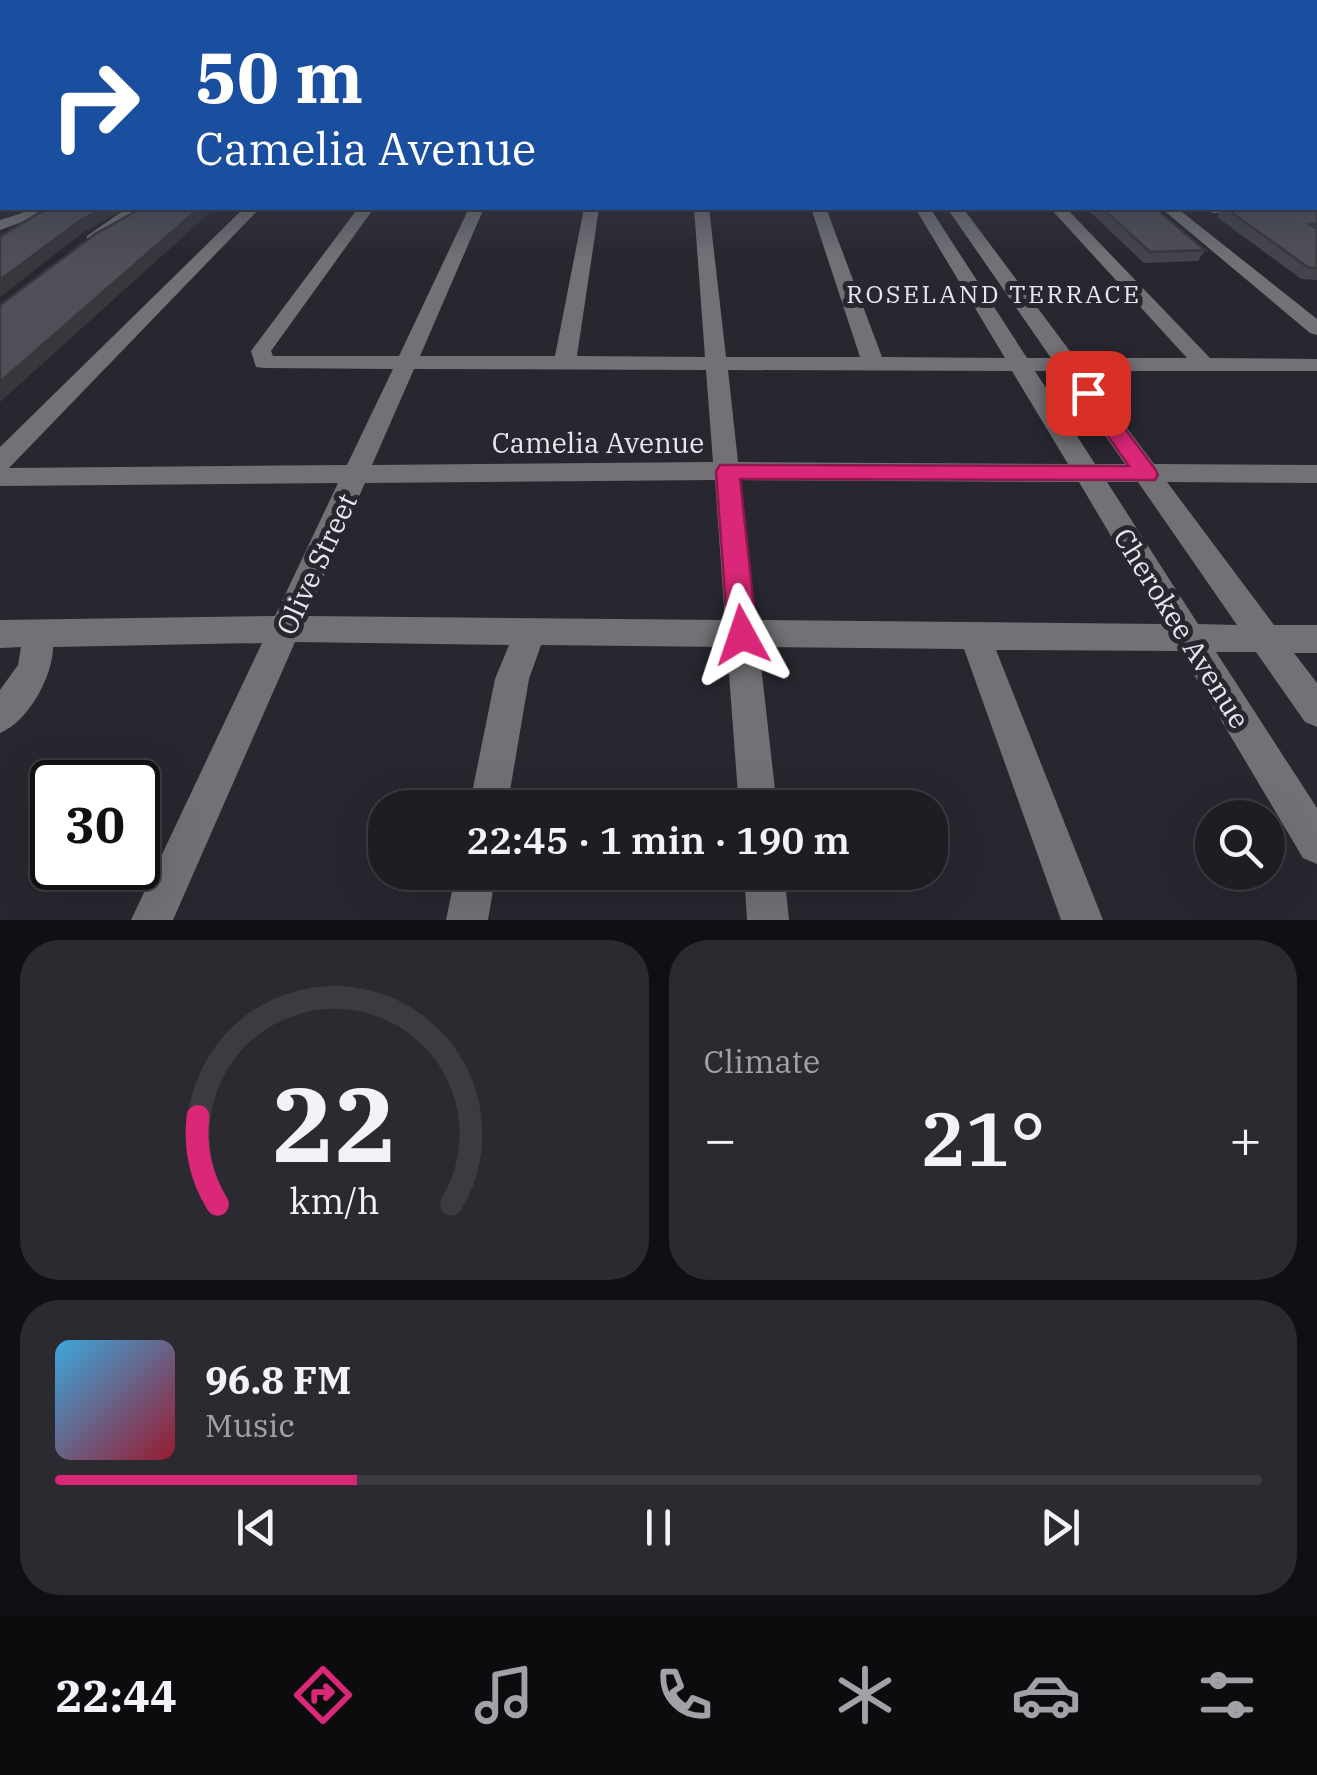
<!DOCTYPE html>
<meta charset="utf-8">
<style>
:root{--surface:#1e1d24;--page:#2b2a31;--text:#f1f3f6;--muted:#a1a2a6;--line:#3c3b41;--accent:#db2777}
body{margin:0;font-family:"IBM Plex Serif",serif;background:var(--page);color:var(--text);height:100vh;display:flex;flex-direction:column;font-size:38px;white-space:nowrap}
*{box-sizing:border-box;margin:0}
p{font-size:32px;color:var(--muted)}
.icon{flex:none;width:55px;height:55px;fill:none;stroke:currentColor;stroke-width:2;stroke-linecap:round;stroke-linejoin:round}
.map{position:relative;height:920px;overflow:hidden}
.sheet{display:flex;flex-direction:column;gap:20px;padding:20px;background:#101014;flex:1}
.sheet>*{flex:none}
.top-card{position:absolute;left:0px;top:0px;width:1318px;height:210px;box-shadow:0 10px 40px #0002,0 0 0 2px var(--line);background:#1a4fa0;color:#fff;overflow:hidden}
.buttons{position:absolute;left:1195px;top:800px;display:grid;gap:20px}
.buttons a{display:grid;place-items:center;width:90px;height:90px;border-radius:50%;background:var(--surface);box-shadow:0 10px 40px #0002,0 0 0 2px var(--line);font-size:50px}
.speed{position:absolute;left:30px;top:760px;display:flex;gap:20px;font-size:50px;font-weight:700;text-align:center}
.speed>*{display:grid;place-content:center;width:130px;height:130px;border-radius:50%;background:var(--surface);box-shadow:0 10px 40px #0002,0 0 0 2px var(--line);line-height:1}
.speed .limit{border:5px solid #111;border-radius:15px;background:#fff;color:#111}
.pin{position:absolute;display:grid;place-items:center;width:85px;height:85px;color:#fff;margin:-42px;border-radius:20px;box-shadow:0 5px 15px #0006}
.me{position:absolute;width:110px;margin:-55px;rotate:355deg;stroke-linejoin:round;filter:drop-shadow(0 0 8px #0008)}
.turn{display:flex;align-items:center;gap:35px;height:210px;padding:0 30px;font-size:45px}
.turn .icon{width:130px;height:130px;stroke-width:2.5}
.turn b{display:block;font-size:70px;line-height:85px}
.big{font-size:75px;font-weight:600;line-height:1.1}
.sheet .tile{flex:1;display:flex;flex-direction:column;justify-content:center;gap:15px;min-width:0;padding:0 35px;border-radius:40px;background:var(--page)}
.sheet .dial{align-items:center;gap:0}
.dial svg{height:260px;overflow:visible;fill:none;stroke:var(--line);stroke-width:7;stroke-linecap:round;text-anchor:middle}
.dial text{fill:var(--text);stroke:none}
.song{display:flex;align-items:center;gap:30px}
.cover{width:120px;height:120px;border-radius:15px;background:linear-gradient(135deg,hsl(200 70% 55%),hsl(350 70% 35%))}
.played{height:10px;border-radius:5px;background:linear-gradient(90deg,var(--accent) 25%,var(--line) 25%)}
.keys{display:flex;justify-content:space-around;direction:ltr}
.heat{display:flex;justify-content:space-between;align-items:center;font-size:55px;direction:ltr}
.sheet .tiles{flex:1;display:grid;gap:20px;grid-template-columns:1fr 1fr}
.tile:last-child{grid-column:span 2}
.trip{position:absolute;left:368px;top:790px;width:580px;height:100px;border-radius:40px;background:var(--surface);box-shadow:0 10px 40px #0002,0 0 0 2px var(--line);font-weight:600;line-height:100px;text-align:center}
.dock{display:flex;height:160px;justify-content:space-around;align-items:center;background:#0c0c0e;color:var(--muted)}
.dock .icon{width:70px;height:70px}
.dock .on{color:var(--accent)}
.dock b{font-size:45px;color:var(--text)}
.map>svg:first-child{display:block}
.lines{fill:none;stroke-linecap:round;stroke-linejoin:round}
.minor{fill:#727276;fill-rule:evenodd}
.wall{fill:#44444c}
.shaded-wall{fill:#37373e}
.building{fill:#4f4f58;stroke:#37373e;stroke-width:2.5}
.route{fill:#db2777;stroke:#8e194d;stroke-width:2.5}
.labels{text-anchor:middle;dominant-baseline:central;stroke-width:10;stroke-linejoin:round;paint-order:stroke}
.far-neighbourhood-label{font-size:25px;letter-spacing:2.5px;fill:#e7e7ed;stroke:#282730}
.street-label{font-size:28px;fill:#e7e7ed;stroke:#282730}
</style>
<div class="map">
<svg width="1317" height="920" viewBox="0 0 1317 920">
<rect width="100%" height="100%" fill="#282730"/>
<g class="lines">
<g class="minor">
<polygon points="1315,203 1317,213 1212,213 1204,208 1315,208"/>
<polygon points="38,208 60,208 0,230 0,220"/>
<path d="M127 208H156C145 215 97 244 87 244V236Z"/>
<path d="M244 208H260L9 468 347 465 393 369 264 368 256 367 251 351 358 208H374L271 351 273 356H399L469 208H484L420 356H555L584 208H599L577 356 705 357 694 208H709L726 357H860L811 208H826L882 357 1005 358 915 208H930L1027 358H1051L947 208H963L1075 358H1187L1050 208H1066L1210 358 1317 359V371H1084L1154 464 1317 465V483L1167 482 1274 625H1317V653H1294L1317 683V727L1305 722 1256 652H1216L1317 808V864L1303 858 1180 651 996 650 1103 920H1061L964 649 759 647 777 808H739L727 647 541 645 529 679 507 808H469L495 679 509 645 295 642 173 920H131L262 643 53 647C53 676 28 722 0 733V690L18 665 21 647 0 648V620L275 616 338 483 0 486V447ZM414 369 706 370 713 462 372 465ZM728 370 1012 371 1068 464 738 462ZM1035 371H1060L1125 464H1095ZM715 480 725 620 306 616 365 483ZM740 480 1079 482 1163 624 756 620ZM1107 482H1138L1237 625 1198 624Z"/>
<polygon points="1161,208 1177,208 1317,319 1317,335 1310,333"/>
<polygon points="456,872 496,872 488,920 446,920"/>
<polygon points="744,872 784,872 789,920 747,920"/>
</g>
</g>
<g class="wall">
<polygon points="1317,206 1317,280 1301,279 1217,217 1222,208 1315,208"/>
<polygon points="1086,208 1155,208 1205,250 1198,261 1144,263"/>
</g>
<g class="shaded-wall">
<polygon points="103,208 127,208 85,231 0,297 0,280 79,221"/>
<polygon points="199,208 215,208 0,402 0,382"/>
</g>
<g class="building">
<polygon points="2,131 2,184 0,185 0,132"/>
<rect x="1315" y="131" width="2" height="63"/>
<polygon points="1315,206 1317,206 1317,224 1309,224 1317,229 1317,268 1309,268 1225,208 1315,208"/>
<polygon points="54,208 103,208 79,221 0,280 0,237 39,213"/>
<polygon points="142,208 199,208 0,382 0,305 95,234"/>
<polygon points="1102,208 1155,208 1205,250 1150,252"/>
</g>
<linearGradient id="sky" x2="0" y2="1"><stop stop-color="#16151a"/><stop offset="0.51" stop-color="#424759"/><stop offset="1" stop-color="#424759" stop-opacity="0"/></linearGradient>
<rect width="1317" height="259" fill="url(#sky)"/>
<polygon class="route" points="1088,387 1095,389 1155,469 1158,475 1155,480 740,479 757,635 753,644 742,647 732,644 728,635 716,471 720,465 1129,466 1078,393"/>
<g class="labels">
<g class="far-neighbourhood-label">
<text x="994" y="293">ROSELAND TERRACE</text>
</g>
<g class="street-label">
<text x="598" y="442">Camelia Avenue</text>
<text transform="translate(316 564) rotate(-65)">Olive Street</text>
<text transform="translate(1182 628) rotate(58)">Cherokee Avenue</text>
</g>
</g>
</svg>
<div class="buttons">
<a><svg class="icon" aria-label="search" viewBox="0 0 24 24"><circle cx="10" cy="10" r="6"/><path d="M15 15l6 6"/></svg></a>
</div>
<div class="speed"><div class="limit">30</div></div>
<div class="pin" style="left:1088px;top:393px;background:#d93025"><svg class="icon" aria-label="arrive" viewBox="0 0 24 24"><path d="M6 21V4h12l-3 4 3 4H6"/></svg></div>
<svg class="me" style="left:742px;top:635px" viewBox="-20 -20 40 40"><path d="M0-17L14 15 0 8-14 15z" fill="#db2777" stroke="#fff" stroke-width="4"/></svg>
<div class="trip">22:45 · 1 min · 190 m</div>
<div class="top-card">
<div class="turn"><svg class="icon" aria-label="right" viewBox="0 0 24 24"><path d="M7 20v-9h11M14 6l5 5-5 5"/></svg><div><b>50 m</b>Camelia Avenue</div></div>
</div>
</div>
<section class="sheet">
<div class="tiles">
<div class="tile dial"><svg viewBox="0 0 100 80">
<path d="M14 69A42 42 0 1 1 86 69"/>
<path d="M14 69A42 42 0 0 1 8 42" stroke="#db2777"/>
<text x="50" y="56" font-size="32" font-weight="700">22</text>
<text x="50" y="72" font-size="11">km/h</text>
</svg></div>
<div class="tile"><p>Climate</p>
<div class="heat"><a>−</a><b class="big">21°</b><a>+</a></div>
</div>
<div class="tile">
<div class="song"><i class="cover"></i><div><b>96.8 FM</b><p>Music</p></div></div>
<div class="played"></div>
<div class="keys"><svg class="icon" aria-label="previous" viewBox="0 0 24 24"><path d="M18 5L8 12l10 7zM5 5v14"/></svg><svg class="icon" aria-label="pause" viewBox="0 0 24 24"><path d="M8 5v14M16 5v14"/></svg><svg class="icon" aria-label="next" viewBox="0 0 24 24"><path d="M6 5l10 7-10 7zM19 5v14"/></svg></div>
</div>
</div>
</section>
<nav class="dock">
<b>22:44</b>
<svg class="icon on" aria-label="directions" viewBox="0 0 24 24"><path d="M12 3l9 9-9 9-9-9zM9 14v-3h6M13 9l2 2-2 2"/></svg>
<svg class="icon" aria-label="music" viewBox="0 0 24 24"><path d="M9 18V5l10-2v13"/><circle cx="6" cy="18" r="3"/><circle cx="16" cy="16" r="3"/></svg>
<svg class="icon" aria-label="phone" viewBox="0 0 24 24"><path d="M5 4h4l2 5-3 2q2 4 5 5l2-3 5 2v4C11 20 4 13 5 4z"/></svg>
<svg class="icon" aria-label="climate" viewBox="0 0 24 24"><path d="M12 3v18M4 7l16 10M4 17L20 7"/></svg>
<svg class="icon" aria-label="car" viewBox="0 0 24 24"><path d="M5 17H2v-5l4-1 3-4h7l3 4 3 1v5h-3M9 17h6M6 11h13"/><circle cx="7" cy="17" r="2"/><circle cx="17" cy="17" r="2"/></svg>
<svg class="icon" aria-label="filters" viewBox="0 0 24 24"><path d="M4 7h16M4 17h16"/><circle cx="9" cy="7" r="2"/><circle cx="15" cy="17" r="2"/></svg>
</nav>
